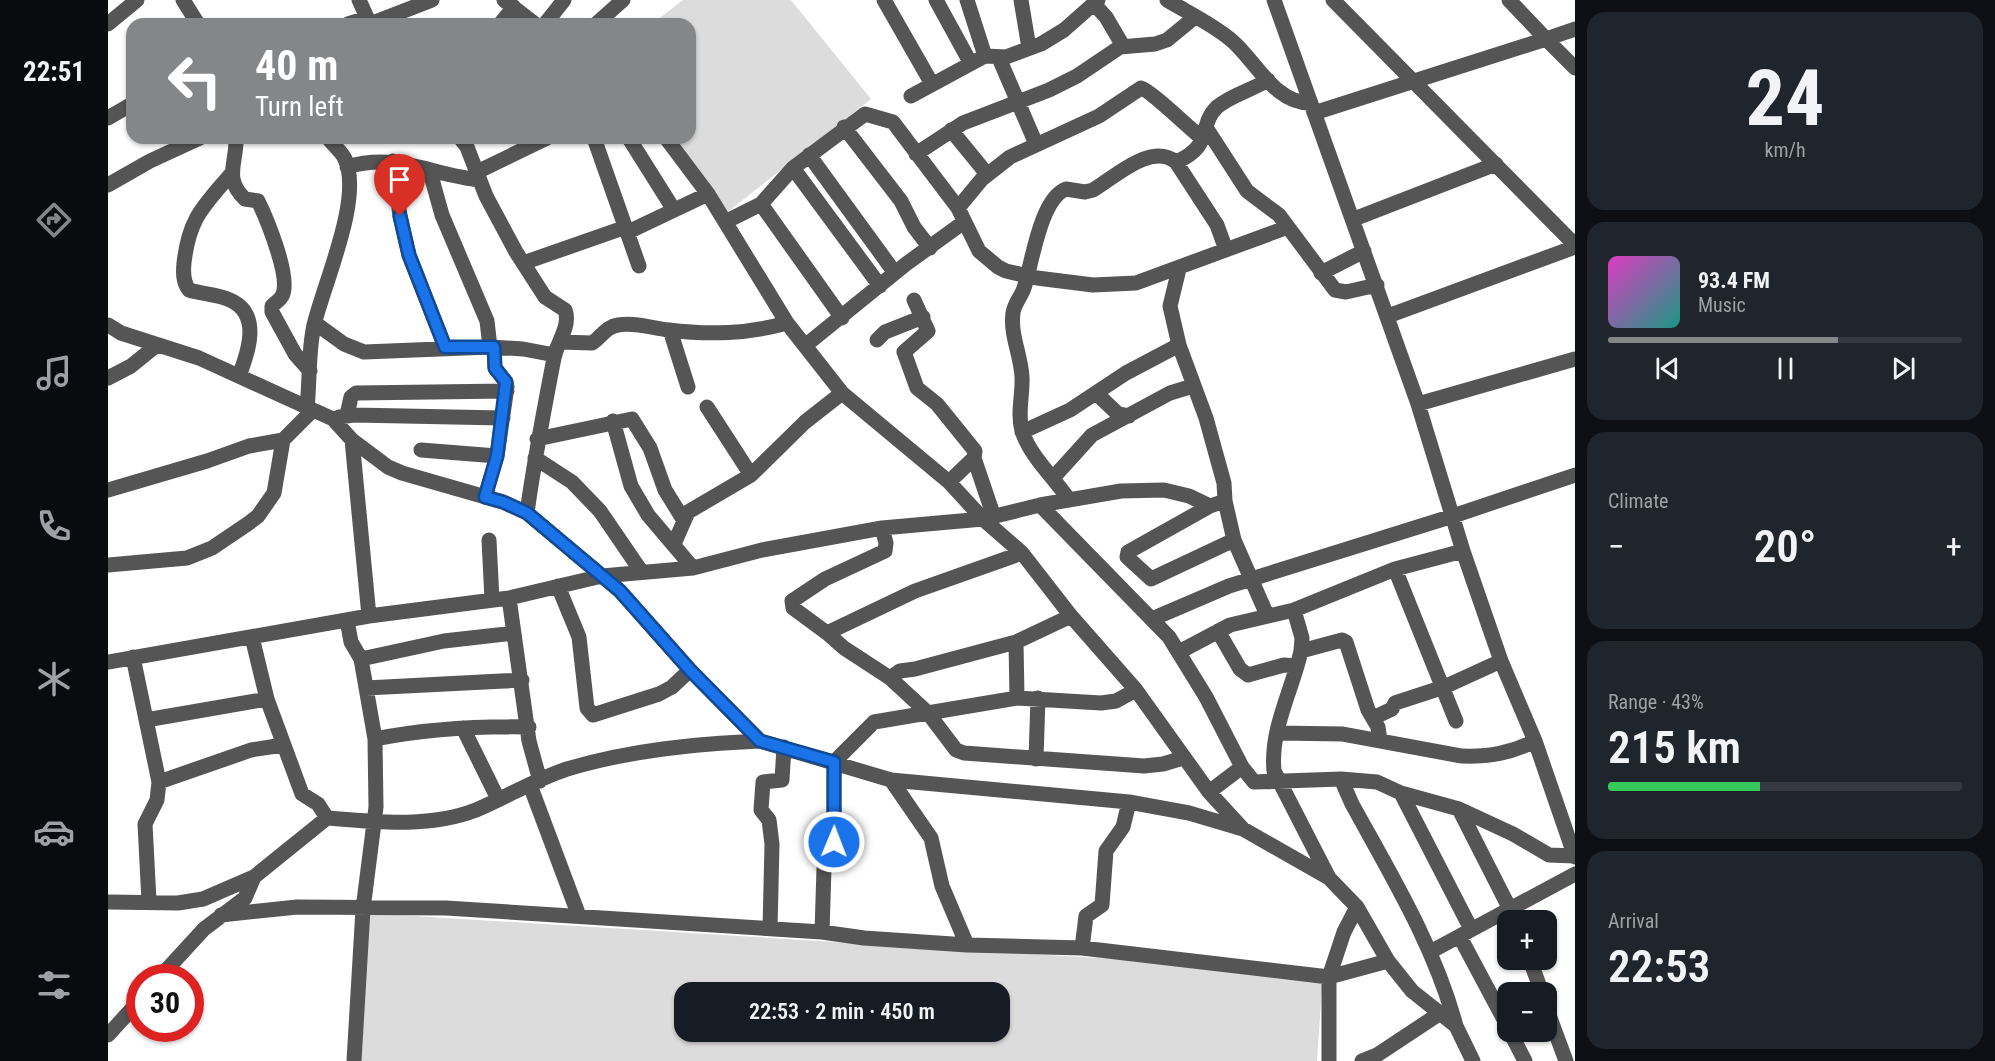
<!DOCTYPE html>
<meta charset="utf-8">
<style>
:root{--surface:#171b24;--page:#20242c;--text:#f1f3f6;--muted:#9ea1a6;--line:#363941;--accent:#858687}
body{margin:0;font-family:"Roboto Condensed",sans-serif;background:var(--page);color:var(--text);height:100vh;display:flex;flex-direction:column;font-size:22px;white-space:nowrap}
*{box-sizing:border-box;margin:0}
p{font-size:20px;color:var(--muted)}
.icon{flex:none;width:33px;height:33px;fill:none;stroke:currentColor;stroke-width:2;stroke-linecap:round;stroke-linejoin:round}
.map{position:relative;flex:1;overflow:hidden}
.side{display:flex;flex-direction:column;gap:12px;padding:12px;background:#0d0f14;width:420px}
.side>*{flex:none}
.banner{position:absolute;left:18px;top:18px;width:570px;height:126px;border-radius:18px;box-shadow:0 2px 4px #0004;background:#858687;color:#fff;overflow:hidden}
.controls{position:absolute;left:1389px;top:910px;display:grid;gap:12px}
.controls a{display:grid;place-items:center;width:60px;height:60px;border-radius:12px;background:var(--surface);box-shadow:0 2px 4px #0004;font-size:30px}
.speed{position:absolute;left:18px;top:964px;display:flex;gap:12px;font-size:30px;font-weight:700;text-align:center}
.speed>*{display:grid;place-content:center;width:78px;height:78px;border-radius:50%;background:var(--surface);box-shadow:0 2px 4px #0004;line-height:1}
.speed .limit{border:9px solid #d22;background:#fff;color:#111}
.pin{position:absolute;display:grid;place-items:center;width:51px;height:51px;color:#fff;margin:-62px -26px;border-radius:50% 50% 50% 0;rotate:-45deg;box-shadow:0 0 6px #0007}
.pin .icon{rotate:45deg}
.me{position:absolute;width:66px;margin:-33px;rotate:1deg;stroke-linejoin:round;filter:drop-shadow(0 0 4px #0008)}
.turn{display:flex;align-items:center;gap:21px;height:126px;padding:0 30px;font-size:27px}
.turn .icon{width:78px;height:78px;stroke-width:2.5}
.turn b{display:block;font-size:42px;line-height:51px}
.big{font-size:45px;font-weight:600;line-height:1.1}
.side .tile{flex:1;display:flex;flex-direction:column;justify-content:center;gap:9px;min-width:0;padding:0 21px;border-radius:18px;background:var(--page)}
.side .dial{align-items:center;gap:0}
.dial b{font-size:78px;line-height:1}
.song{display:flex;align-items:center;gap:18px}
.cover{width:72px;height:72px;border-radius:9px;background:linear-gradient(135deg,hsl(310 70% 55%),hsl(170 70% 35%))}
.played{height:6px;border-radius:3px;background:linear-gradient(90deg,var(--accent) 65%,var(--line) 65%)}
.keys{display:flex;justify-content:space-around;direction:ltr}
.heat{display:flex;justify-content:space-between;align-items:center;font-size:33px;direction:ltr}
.charge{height:9px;border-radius:4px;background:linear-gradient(90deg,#34c759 43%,var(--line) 0)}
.trip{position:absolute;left:566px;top:982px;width:336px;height:60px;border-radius:18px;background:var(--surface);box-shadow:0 2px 4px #0004;font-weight:600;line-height:60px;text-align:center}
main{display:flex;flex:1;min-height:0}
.tab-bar{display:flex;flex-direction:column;width:108px;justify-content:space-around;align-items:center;background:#090b0e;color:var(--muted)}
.tab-bar .icon{width:42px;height:42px}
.tab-bar .selected{color:var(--accent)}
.tab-bar b{font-size:27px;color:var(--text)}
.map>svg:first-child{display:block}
.green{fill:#dcdcdc;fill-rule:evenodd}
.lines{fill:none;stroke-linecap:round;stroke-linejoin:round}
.minor{stroke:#555;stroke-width:15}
.route-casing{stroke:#114b97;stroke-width:15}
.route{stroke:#1a73e8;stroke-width:10}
</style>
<main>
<nav class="tab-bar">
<b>22:51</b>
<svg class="icon selected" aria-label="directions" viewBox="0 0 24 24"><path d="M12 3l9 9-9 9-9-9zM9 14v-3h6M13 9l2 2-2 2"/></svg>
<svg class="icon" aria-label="music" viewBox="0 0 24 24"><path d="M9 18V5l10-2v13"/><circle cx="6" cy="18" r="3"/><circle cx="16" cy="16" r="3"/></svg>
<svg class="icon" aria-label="phone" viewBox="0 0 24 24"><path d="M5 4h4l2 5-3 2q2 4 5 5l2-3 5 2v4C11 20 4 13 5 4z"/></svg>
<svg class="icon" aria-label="climate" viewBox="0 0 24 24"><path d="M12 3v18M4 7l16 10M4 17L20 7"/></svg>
<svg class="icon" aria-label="car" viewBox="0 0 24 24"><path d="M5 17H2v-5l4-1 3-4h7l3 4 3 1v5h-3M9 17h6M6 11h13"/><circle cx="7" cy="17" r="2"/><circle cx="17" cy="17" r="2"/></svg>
<svg class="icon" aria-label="filters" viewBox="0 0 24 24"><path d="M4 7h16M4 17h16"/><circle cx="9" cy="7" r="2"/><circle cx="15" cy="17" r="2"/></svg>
</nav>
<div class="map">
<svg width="1467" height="1061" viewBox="0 0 1467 1061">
<rect width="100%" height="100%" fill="#fff"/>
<!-- green -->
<path class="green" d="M575,0H683L763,99L617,214L556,138H582V24H544Z
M258,913L1215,972L1209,1061H248ZM576,993H891V1032H576Z"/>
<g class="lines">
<!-- minor -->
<path class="minor" d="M75,0L90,24
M251,0L262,24L324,0
M396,0L427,24
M776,0L824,84
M828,0L862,62
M859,0L877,56
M913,0L921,48
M1059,0C1079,12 1104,24 1122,39C1147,59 1166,104 1203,103
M1166,0L1310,404L1355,551L1393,661L1427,741L1467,857
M1225,0L1467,245
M986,4L998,17L1015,46
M0,24L29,0
M240,24L259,18
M392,24L406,7
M437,24L456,0
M488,24L515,0
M1467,29L1438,39L1467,68
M891,58L928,144
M803,96L877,56L898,57L933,44L956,30L990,0
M1206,113L1438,39L1401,0
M0,118L24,104
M736,127L793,201L806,227L822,248
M1099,129L1139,191L1171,215L1227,290L1238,292L1269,285
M843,130L879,174
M128,138C129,163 115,178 137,199L150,201C158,217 184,279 174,296C172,300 167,303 164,306V312L187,354L202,371
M352,138L359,147L378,196L408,252L437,297L457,310C463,326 449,342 446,358C436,410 426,461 419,513
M486,138L531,266
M558,138L600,194L679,323L734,393L841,482L875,519L914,553L963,616L1028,690L1101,792L1135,829L1221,878L1249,907L1280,961L1304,991L1348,1026L1365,1061
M522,140L566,210
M808,154L855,123L941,90L969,76L1012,47L1047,44L1059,40L1087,17
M701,155L787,273
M285,161L292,216L301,255L337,347
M1068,162L1109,225L1118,250
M239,167C288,152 324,175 372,180
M685,168L772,286
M322,172L334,215L379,321L382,347
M369,172L439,138
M123,174C95,207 81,218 76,263C75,273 75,282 81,290C94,294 109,294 122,300C154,314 140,353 131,376
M0,185L42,161L92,138
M653,204L734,318
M850,208L874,179L902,157L991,116L1033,88C1042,90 1083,130 1095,139
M1246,219L1388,164
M617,222L653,204L685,168L757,114L785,122L850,208L871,251L890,267L898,271L929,278L985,285L1028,283L1180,227
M520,232L600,194
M415,263L518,227
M1071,269L1062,306L1071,345L1098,418L1116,483L1117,501
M1213,273L1256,251
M806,300L820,331L796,352L809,388L829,404L867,451L866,458L841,482
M1280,316L1467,247
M207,323L236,344L256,352L382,347L415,349L447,355
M0,325L13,333L91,358L225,419L244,440L280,467L294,473L395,502L419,513L512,591L582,670L652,741L783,780L1021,802L1081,813L1135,829
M562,330L580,387
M769,340L777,332L815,317
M452,342L484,343C494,337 497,327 510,325C527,322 544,328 560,330C602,335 639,334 679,323
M698,345L798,264L856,222
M0,378L23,366L49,345
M988,393L1010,414L1021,416
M1310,404L1467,359
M599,407L643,475
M199,408C202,380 200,352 206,325C216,283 255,198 237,159C234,152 225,145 220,138
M239,415L243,397L248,393L399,391
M231,417L246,415L395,418
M505,421L523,486L540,515L585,568
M914,432L962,410L1018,373L1071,345
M429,439L524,419L542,448L557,490L575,519
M244,440L261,616
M313,450L389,456
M427,458L464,482L492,511L533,571
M866,458L886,517
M945,478L984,435L1062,393L1085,386
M0,490L99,461L141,446L175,440
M377,497L389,456L399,387L398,382L387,368L386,347
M961,500C946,477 923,458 914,431C909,412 915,395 914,377C913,355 902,335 905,313C906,304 913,297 916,288C924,264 932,199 958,189L977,192L985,190C1007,177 1043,142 1068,162C1106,146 1090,125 1109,107C1123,95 1144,90 1160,80
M932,505L1061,637L1098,697L1134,767L1146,782L1233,779L1269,782L1293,793L1351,809L1405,834L1441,855L1467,856
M1102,506L1020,552L1019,557L1043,579L1126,540
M381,540L384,600
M566,544L580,512L643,475L697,422L734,393
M914,553L807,591L719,633L736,648L782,678L820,713L848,750L856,753L1036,766L1055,764L1075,758
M0,565L79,558L104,548L141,523L150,516L166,493L175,440L205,410
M1287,569L1348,721
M450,586L471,637L479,708L485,715L551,694L564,687L582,670
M401,598L421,741L432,781
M1186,610L1194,638L1193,651C1184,691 1162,729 1166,771L1221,878
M1044,619L1121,586L1345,516L1467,475
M239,620L243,642L253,659L267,739L268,807L255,909L246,1061
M1110,631L1132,669L1140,675L1176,665L1189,666
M719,633L685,608L684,601L717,579L777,551L778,543L774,528
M144,637L159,699L194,794L210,804L219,818
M908,642L909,698
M1193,651L1234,640L1238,642L1260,710L1270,727L1272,740
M1071,652L1122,625L1186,610L1287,569L1355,551
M25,657L51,782L49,800L37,824L41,901
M253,659L336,641L406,633
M0,662L261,616L401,598L494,576L585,568L654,550L774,528L875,519L932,505L1013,491L1056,490L1081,496L1102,506L1117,501L1126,540L1159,615
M782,678L792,671L807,669L908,642L963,616
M258,688L414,680
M1265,718L1284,709L1287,703L1336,687L1393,661
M38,720L159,699
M355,728L390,799
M1169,733L1235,734L1354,756C1381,757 1403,753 1427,741
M267,739C318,729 369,726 421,727
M928,759L930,698
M1233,779L1244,804C1283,875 1327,947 1348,1026
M783,780L823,838L834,886L859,945
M51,782L143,750L175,745
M422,785L471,916
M1101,792L1134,767
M1293,793L1363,929
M1351,809L1408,921
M0,902L70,903L95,899L146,877
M113,915L189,907L338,908L714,932L756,938L859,945L974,948L1221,977L1280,961
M662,929L664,844L661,820L653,810L655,782L674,780L676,747
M714,932L716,868L726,842V762L766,722L909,698L993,703L1008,701L1028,690
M1352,937L1400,1027
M974,948L978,916L994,905L998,851L1015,827L1021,802
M1322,952L1467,874
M1422,960L1434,993
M51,978L96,929L137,898L146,877L219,818C268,822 322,828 368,810C399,797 428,779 459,769C523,750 587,744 652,741
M1438,1007L1458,1061
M1402,1032L1417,1061
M0,1035L32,1000
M1221,1061V977L1236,932L1249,907
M1254,1061L1269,1055L1331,1014"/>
</g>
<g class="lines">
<defs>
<path id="route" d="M292,216L301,255L337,347H386L387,368L398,382L389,456L377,497L395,502L419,513L512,591L582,670L652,741L726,762V842"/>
</defs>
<!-- route casing -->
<use href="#route" class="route-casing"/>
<!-- route -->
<use href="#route" class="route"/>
</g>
</svg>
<div class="controls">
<a>+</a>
<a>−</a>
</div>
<div class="speed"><div class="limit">30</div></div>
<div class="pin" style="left:292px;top:216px;background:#d93025"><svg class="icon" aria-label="arrive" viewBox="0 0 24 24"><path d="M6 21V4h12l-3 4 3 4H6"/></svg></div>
<svg class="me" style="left:726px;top:842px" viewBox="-20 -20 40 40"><circle r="17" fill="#1a73e8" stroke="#fff" stroke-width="3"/><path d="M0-11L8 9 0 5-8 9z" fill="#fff"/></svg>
<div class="trip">22:53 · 2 min · 450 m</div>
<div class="banner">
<div class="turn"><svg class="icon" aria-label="left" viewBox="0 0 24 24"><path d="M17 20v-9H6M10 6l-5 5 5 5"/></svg><div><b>40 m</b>Turn left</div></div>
</div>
</div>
<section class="side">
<div class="tile dial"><b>24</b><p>km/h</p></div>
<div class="tile">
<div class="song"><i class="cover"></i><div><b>93.4 FM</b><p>Music</p></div></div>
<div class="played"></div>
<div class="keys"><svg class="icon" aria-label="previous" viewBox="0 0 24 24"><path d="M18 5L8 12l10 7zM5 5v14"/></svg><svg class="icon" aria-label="pause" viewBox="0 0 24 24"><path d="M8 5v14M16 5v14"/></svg><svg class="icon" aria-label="next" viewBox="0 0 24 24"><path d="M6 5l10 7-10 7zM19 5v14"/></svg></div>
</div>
<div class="tile"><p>Climate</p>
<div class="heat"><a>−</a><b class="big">20°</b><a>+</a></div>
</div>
<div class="tile"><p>Range · 43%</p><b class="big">215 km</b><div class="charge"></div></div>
<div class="tile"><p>Arrival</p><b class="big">22:53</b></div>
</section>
</main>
